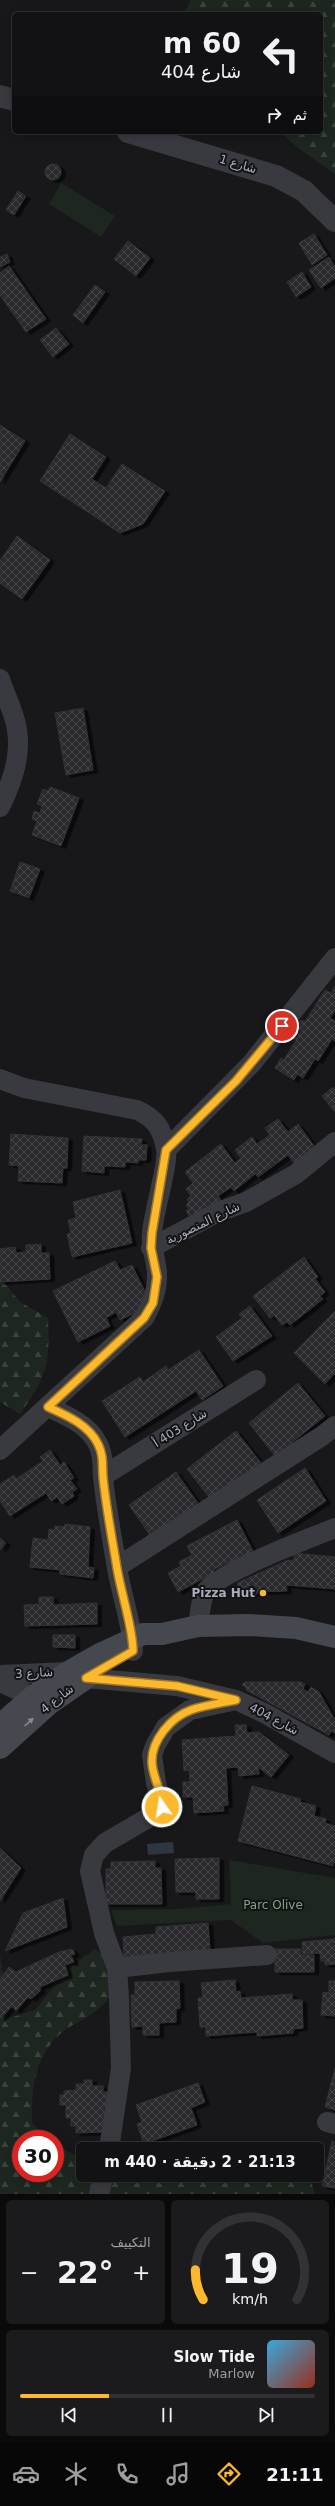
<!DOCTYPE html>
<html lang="ar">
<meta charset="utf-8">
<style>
:root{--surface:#121214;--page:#1b1b1d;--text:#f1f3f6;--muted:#9c9ea0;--line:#313234;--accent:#fcb92e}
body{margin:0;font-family:"DejaVu Sans",Cairo,sans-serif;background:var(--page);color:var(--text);direction:rtl;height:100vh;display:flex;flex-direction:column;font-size:15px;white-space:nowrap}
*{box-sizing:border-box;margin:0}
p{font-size:13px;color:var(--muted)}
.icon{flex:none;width:22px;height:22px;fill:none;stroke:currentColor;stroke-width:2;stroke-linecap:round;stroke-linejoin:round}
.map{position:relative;height:2194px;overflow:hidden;direction:ltr}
.details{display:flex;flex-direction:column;gap:6px;padding:6px;background:#0a0a0b;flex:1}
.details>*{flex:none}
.guide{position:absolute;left:12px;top:12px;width:311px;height:122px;border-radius:6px;box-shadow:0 2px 10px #0003,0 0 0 1px var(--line);direction:rtl;background:#121214;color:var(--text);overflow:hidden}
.speed{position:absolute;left:12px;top:2130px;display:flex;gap:8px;font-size:20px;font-weight:700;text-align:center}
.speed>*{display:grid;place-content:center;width:52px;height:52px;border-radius:50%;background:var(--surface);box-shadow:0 2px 10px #0003,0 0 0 1px var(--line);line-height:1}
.speed .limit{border:6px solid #d22;background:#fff;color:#111}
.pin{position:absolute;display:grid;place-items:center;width:34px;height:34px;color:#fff;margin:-17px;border:2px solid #fff;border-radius:50%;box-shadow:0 1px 4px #0007}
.me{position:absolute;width:44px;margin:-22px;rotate:347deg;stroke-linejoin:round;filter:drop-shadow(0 0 3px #0008)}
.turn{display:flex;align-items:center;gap:14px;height:84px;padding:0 16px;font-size:18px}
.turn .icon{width:52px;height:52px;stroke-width:2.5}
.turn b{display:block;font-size:28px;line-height:34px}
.then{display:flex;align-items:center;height:38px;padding:0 16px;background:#0003;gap:8px;font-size:15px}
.big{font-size:30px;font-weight:700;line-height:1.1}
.details .card{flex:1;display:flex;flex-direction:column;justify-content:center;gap:6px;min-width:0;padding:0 14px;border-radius:6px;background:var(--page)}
.details .dial{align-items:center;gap:0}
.dial svg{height:104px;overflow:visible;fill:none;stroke:var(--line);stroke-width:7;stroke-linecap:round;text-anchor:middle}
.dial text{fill:var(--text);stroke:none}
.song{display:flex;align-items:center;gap:12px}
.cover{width:48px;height:48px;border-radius:6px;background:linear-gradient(135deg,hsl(200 70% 55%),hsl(10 70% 35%))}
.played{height:4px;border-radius:2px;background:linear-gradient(90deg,var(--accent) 30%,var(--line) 30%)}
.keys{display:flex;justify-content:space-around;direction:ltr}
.heat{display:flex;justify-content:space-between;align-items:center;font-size:22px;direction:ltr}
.details .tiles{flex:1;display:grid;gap:6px;grid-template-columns:1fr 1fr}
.card:last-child{grid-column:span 2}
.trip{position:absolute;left:76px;top:2142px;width:248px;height:40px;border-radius:6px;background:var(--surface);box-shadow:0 2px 10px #0003,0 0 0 1px var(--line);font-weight:700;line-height:40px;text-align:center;direction:rtl}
.tab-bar{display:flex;height:64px;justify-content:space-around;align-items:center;background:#070708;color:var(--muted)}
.tab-bar .icon{width:28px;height:28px}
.tab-bar .current{color:var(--accent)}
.tab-bar b{font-size:18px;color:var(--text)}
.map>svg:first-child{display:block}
.forest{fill:url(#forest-firs)}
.park{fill:#1d261f}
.water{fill:#2d373f}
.building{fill:url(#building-cross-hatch);stroke:#323236;filter:url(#shadow)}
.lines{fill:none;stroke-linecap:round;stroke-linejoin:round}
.minor{stroke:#383a3f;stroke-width:20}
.tertiary{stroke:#383a3f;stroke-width:22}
.secondary{stroke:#46484f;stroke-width:22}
.oneway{fill:#868a95}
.route-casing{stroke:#a4781e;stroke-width:10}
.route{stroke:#fcb92e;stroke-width:7}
.poi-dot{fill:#fcb92e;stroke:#131315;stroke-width:1.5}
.labels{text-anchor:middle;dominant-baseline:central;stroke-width:4;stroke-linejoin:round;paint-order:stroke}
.street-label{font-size:12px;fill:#a9aebb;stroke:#131315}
.poi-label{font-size:12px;font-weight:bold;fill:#a9aebb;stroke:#131315;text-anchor:end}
.park-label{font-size:12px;fill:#7fa682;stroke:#131315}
</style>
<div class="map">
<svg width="335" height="2194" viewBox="0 0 335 2194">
<defs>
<pattern id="forest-firs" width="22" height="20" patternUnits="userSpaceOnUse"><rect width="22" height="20" fill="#1d261f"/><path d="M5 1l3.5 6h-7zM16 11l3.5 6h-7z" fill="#3b433e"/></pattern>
<pattern id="building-cross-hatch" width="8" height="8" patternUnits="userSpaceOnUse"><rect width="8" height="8" fill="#2b2b2e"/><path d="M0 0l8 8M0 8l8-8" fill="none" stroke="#47474a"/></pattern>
<filter id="shadow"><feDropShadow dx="4.5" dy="2.5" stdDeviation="0" flood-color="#0009"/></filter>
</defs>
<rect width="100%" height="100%" fill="#18181a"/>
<!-- forest -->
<path class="forest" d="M191,0H335V174L297,147L280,132H321V14H191L185,11Z
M0,1281L6,1285L20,1302L48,1318C50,1365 47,1376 20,1414L0,1402Z
M95,1949L120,1967C117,1976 115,1988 110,1996C103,2009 84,2019 71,2026C36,2047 31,2086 32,2123L49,2139H21V2173H55V2144L83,2160V2175H125L138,2181L169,2183L198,2175H309L315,2194H0V1954L5,1987L6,2019L35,2010L70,1967Z"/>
<!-- park -->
<path class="park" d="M61,183L115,216L101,237L49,204Z
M229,1860L335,1878V1935L263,1943L231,1920L117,1926L111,1910L179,1909L231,1904Z"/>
<!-- water -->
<path class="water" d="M173,1842L174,1853L148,1855L147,1844Z"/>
<!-- building -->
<path class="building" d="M45 172a8 8 0 1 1 16 0a8 8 0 1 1-16 0Z
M18,191L26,196L14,215L6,210Z
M314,234L327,255L312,265L299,243Z
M128,241L150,258L136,276L114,259Z
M7,254L10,262L0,267V257Z
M329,257L335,267V278L321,288L309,270Z
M9,266L46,319L26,332L0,295V273Z
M302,272L311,287L296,297L287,282Z
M95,285L105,292L83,323L73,315Z
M56,328L69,344L53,357L40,340Z
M0,425L25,441L0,482Z
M70,434L106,457L92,479L106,488L122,464L165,491L143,524L120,533L40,481Z
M17,536L50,560L22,599L0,583V561Z
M83,708L93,770L66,775L55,713Z
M50,787L79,798L61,846L32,835L37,821L32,819L34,811L40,813L42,806L37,804L43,789L48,791Z
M20,862L40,869L29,898L10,891Z
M335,986V1010L330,1018L335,1021V1041L332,1039L318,1061L315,1059L303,1078L297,1074L294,1080L275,1068L281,1058L284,1060L296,1040L290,1037L301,1020L305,1022L325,990L331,993Z
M332,1088H335V1112L322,1096Z
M278,1119L288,1132L298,1124L317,1150L296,1166L288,1155L258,1177L255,1174L234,1191L231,1187L218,1196L223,1203L192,1220L186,1211L189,1209L186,1205L189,1202L187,1199L191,1196L186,1189L193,1183L185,1172L221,1144L235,1163L241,1158L235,1150L252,1137L257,1144L270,1135L265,1128Z
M11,1134L68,1138L67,1168H63L62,1183L18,1181L19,1166L9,1165Z
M84,1136L142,1139L141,1145H147L146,1160H138V1163L125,1162V1167L104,1166V1173L82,1171Z
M120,1190L132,1243L72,1257L67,1234L71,1233L68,1220L76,1218L73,1202Z
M41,1244V1253H49L50,1279L0,1282V1249L15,1247L16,1253L26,1252V1245Z
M304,1257L318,1277L315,1279L325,1292L320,1296L323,1299L290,1325L287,1322L282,1325L274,1315L270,1318L253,1296Z
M115,1261L120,1270L132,1265L149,1300L147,1307L120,1320L116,1312L106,1318L110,1326L78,1342L53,1291Z
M250,1306L272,1336L233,1361L216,1337L242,1318L239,1314Z
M335,1311V1373L325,1384L294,1353Z
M199,1350L223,1386L202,1400L196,1391L125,1437L102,1401L140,1377L143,1382L166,1366L168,1370Z
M298,1383L325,1416L275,1456L249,1423Z
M236,1431L262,1464L213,1502L187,1469Z
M50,1450L60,1465L64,1462L74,1478L70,1480L77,1489L72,1492L74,1496L62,1504L57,1497L51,1501L46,1493L10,1516L0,1501V1484L14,1475L16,1479L43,1461L40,1457Z
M305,1468L326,1501L278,1533L257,1500Z
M176,1472L200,1506L152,1538L129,1505Z
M237,1520L254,1553L230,1565L229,1562L213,1570L214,1573L178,1592L168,1573L181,1566L179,1562L192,1555L187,1546Z
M65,1524L90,1527L88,1567L94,1568L93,1578L60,1574V1570L30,1567L33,1538L48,1540L49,1529L55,1530V1526L64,1527Z
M0,1538L6,1543L0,1550Z
M294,1553L335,1557V1589L286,1585L287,1591L257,1592V1594L240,1595L237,1583L288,1560L294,1561Z
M39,1597H53V1605L97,1603V1624L25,1626L24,1605L39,1604Z
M53,1635H75V1648L53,1647Z
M245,1682H301L305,1684L303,1689L308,1692L311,1687L319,1692L335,1720V1733L331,1731L329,1735L246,1690L247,1688L242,1685Z
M235,1725H246L247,1733L259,1732L289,1755L271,1777L258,1767L259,1774L239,1776L238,1767L226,1768L228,1805L223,1806L224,1811L194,1813L193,1797H183V1782H190L189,1770L184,1771L182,1740L236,1736Z
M252,1786L301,1799L300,1802L316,1806L314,1816L326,1819L325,1823L335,1826V1858L333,1866L238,1841Z
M0,1848L21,1868L0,1901Z
M219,1858V1899H196V1892H176L175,1859Z
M155,1861V1868H161L162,1904H106V1869H111V1862Z
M63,1898L67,1927L5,1951L23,1913Z
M208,1923L210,1950L124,1957L123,1937L156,1934V1927Z
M335,1939V1964L325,1965V1961H321L320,1953L303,1954L302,1942Z
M72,1949L75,1954L71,1955L74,1962L65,1965L68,1975L40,1987V1991L31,1999L28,1997L16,2011L12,2006L0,2019V1979L9,1967L16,1972L59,1952Z
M275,1949H301V1955H314V1972H275Z
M235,1980L236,1992L240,1991L241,1998L292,1994V2000H302L303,2028L293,2029V2033L257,2036V2032L206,2036V2027H200L198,1998H203L201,1983Z
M179,1981L180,2008L176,2009V2022L159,2023V2035H143V2026L132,2027L131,1995H135V1982Z
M329,1981H335V2016L321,2015L323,1992L329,1993Z
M335,2068V2110L325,2107Z
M84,2080H92V2086H103V2092H107V2106L104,2107V2132L76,2133V2126H71V2118H66V2105H60V2095H64V2091L76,2090V2084H84Z
M198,2083L205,2102L191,2108L197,2125L144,2144L137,2124L142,2122L136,2105Z
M332,2141L335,2142V2188L322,2186Z"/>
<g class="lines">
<!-- minor -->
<path class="minor" d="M0,679C4,692 10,704 14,717C24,748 14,779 0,807
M0,1079L24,1088L137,1110C156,1119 162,1128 166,1149C169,1163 153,1214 152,1233C150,1248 158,1263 157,1278C157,1292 151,1306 144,1318L0,1450
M166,1150L252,1063L335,958
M151,1248L218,1212L246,1202L296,1174L335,1142
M48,1407C66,1415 89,1425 98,1444C104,1456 102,1465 103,1477C106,1507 112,1538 117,1568C121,1593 133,1627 133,1651
M103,1476L256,1380
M117,1567L322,1436L335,1426
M198,1626C200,1616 200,1600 206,1591C219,1572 310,1538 335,1528
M0,1675L68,1672L86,1678L177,1686L236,1700L266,1714L335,1753
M0,1682L46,1703
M117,1968L169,1962L267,1955
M327,2122L335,2124
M109,2149L121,2068L119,1997L117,1968L104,1933L90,1871L94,1855L105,1843L160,1811L162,1803L156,1783L152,1755L155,1746L166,1727L190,1710L236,1700
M99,2194L104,2175"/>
<!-- tertiary -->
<path class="tertiary" d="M0,96L14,100
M128,132L276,176L304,191L335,221"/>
<!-- secondary -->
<path class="secondary" d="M0,1725L32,1697L68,1672L98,1655L143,1634H162L198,1626L249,1625L296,1628L335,1637
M0,1748L49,1704L88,1677"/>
</g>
<!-- one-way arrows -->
<defs><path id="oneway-solid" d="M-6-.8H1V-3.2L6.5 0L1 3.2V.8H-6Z"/></defs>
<use class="oneway" href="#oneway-solid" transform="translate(29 1722) rotate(-42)"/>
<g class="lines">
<defs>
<path id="route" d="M162,1807C163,1792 152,1777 152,1762C151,1741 171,1717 191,1710C204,1705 222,1703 236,1700L177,1686L86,1678L133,1651C133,1628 121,1593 117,1568C112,1538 106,1507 103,1477C102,1465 104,1456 98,1444C89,1425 66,1415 48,1407L144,1318L153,1303L157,1277L151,1248L152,1233L166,1150L236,1081L282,1026"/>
</defs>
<!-- route casing -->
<use href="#route" class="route-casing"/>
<!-- route -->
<use href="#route" class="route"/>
</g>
<!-- markers -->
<circle class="poi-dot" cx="263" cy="1593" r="4"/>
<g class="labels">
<!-- street labels -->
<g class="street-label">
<text transform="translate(238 164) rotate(17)">شارع 1</text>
<text transform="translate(203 1223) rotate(-26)">شارع المنصورية</text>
<text transform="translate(180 1428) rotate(-32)">شارع 403 أ</text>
<text transform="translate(34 1673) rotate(-3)">شارع 3</text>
<text transform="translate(57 1699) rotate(-38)">شارع 4</text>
<text transform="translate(274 1719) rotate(28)">شارع 404</text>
</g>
<!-- poi labels -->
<g class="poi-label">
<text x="255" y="1593">Pizza Hut</text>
</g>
<!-- park labels -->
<g class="park-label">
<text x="273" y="1905">Parc Olive</text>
</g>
</g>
</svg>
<div class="speed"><div class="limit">30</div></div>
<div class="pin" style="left:282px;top:1026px;background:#d93025"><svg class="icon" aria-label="arrive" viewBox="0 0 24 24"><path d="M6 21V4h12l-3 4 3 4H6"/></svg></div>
<svg class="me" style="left:162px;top:1807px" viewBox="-20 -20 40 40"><circle r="17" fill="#fcb92e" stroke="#fff" stroke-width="3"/><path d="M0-11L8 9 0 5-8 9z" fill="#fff"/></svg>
<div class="trip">21:13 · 2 دقيقة · 440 m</div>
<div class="guide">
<div class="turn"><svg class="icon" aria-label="left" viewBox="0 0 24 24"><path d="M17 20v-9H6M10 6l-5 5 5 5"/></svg><div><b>60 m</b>شارع 404</div></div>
<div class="then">ثم<svg class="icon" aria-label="right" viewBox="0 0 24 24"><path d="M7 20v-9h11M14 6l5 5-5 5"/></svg></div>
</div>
</div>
<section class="details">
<div class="tiles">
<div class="card dial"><svg viewBox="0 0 100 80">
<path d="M14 69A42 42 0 1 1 86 69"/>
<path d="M14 69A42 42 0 0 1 8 46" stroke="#fcb92e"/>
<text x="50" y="56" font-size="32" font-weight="700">19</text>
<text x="50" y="72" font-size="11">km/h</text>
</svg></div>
<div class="card"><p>التكييف</p>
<div class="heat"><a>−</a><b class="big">22°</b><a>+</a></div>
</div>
<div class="card">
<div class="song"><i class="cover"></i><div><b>Slow Tide</b><p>Marlow</p></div></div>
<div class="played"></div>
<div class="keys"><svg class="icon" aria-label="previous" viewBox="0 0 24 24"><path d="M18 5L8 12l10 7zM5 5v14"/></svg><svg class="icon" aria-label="pause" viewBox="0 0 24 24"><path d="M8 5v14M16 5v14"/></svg><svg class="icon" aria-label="next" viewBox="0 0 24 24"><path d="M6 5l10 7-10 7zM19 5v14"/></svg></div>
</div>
</div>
</section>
<nav class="tab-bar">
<b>21:11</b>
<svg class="icon current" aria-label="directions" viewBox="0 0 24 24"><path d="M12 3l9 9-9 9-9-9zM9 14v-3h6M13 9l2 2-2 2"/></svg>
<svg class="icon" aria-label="music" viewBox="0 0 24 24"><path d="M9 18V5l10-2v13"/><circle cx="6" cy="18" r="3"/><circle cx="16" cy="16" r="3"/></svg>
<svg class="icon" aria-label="phone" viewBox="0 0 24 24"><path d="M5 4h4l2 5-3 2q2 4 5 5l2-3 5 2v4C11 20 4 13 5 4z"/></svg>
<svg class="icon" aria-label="climate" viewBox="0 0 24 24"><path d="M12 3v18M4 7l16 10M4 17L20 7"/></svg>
<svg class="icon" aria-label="car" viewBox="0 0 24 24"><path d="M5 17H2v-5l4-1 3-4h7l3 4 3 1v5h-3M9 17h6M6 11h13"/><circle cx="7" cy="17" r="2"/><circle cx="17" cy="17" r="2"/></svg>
</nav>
